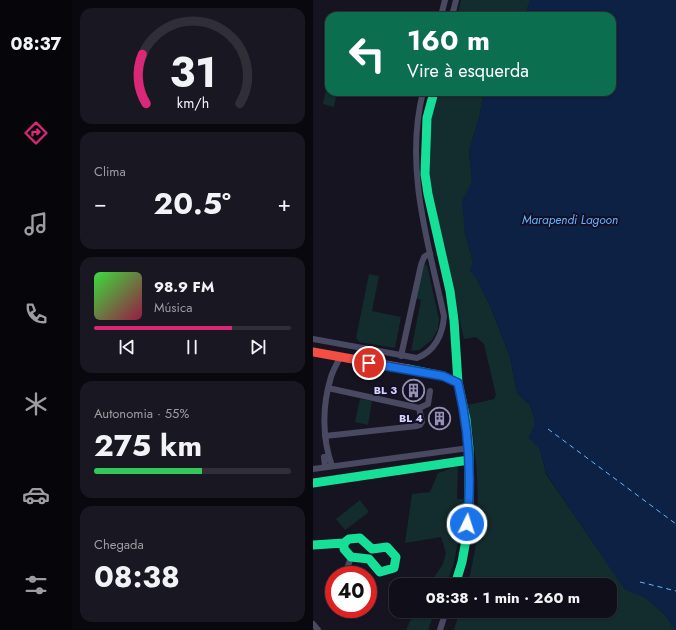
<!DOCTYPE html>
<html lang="pt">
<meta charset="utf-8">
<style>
:root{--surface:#100f19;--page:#191822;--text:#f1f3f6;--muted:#9c9ca2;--line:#302f38;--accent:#db2777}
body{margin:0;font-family:Jost,sans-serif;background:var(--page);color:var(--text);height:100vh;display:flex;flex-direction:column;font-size:15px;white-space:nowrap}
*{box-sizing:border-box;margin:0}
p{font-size:13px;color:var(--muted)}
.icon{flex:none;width:22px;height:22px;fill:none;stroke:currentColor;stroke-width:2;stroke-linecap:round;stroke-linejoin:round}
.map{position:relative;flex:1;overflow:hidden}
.sheet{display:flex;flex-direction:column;gap:8px;padding:8px;background:#09080e;width:241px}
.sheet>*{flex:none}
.banner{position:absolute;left:12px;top:12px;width:291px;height:84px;border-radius:12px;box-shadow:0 1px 3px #0004,0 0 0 1px var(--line);background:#0b6e4f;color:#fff;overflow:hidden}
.speed{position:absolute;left:12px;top:566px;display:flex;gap:8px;font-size:20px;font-weight:700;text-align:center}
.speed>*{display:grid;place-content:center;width:52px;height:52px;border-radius:50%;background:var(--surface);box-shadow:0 1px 3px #0004,0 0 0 1px var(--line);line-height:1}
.speed .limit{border:6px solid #d22;background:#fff;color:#111}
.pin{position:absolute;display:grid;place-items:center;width:34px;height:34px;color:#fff;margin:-17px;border:2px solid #fff;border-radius:50%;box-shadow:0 1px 4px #0007}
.me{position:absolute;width:44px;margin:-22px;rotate:4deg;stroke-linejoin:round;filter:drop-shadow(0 0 3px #0008)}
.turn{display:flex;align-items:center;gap:14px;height:84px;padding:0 16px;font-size:18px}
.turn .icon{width:52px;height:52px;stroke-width:2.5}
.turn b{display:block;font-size:28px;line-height:34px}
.big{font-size:30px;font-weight:700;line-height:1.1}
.sheet .tile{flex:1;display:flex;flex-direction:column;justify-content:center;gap:6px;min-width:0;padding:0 14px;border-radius:12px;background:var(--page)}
.sheet .dial{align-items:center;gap:0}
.dial svg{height:104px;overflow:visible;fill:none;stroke:var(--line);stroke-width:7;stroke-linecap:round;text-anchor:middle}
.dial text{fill:var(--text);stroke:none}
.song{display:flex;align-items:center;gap:12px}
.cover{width:48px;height:48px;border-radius:6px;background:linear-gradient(135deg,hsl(120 70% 55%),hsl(340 70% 35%))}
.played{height:4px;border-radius:2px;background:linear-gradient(90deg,var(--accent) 70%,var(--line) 70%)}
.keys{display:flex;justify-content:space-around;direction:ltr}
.heat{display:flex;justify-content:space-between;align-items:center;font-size:22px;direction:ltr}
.charge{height:6px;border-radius:3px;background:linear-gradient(90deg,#34c759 55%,var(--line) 0)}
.trip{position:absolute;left:76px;top:578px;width:228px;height:40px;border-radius:12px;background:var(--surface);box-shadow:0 1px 3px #0004,0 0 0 1px var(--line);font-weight:700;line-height:40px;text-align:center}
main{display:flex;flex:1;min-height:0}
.dock{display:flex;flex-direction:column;width:72px;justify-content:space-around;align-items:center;background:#06060a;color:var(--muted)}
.dock .icon{width:28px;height:28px}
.dock .on{color:var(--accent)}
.dock b{font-size:18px;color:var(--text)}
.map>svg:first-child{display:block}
.green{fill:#132c2d}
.water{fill:#0d2144}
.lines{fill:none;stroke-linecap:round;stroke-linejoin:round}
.ferry{stroke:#62b6ff;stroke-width:1;stroke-dasharray:5 4;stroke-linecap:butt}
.street{stroke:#4a4962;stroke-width:6}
.fast{stroke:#16e098;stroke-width:9}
.jam{stroke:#f24e42;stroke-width:9}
.route-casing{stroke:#114b97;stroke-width:10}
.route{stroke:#1a73e8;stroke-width:7}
.labels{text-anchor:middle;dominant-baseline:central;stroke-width:4;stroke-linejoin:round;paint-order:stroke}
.poi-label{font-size:11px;font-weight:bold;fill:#d9d4ff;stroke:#130f26;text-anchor:end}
.water-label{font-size:12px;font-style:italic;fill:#62b6ff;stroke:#130f26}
</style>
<main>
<nav class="dock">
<b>08:37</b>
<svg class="icon on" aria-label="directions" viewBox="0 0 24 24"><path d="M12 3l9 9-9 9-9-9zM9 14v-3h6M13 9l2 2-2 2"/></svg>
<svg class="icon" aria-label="music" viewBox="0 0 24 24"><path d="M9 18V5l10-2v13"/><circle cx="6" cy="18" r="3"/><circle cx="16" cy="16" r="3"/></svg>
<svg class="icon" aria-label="phone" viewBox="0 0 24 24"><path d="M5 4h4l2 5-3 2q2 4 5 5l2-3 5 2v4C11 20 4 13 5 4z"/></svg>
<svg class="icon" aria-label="climate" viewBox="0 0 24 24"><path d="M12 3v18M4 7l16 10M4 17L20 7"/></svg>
<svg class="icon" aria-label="car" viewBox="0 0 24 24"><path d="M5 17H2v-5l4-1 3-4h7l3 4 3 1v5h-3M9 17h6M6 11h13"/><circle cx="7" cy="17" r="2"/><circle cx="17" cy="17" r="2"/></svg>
<svg class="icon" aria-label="filters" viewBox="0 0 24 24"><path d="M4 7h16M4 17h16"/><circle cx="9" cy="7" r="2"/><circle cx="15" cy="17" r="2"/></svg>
</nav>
<section class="sheet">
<div class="tile dial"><svg viewBox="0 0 100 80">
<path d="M14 69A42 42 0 1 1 86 69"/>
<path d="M14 69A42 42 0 0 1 11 31" stroke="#db2777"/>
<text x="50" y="56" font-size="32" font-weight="700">31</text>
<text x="50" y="72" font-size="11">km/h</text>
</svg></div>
<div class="tile"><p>Clima</p>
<div class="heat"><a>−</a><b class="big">20.5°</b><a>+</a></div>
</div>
<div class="tile">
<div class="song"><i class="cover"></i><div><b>98.9 FM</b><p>Música</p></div></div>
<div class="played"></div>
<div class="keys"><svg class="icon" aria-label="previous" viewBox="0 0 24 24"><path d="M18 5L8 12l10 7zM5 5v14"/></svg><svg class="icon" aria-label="pause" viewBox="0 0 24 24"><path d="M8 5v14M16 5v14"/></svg><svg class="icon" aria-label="next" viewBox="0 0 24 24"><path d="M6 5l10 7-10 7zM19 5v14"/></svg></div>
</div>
<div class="tile"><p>Autonomia · 55%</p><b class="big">275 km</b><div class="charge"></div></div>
<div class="tile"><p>Chegada</p><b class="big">08:38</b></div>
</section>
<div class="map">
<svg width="363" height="630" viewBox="0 0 363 630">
<rect width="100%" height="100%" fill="#161421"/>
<!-- green -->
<path class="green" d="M148,0H217L212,16H144Z
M15,80L16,81V92H24L21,107L10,104Z
M125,92H171L166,118L156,151L159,182L150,201L152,233L160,262L157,271L163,277L178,308L197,357L204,393L217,405L221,418V427L216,438L227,449L233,474L312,589L333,598L353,616L362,630H141L147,611H297V585H155L166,529L173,524L164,519C167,483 161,441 155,405L181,399L183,395L171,344L163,337L151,339L115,178L118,119Z
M110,264L114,265L126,319L125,329L119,340L106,350L98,351L108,300L103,298Z
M56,274L66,276L59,311L88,317L82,348L46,342L43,338Z
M47,399L59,401L55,425L42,422Z
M145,466L144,499H150L151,507L141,563L133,585H116L130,564L133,553L128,537L92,543L99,494L117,492L125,473Z
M47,500L56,512L32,530L23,519Z
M102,611H122L115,630H93Z"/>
<!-- water -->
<path class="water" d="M217,0H363V630H362L353,616L333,598L312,590L233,473L227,449L216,438L221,427V418L217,405L204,393L197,357L178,308L163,277L157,271L160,262L152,233L149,201L159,182L156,151L166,118L171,92H299V16H212Z"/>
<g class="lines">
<!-- ferry -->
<path class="ferry" d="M235,429L363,524
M327,582L363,591"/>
<!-- street -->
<path class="street" d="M128,16L132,0
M139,16L143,0
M0,339L104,358C122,351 130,334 131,316C115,242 91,167 110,92
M88,356L108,265L111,257L117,253
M15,388L106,408L115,404L117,391
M12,436L104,426L107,425L109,422L106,408
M11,457L12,467
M19,466C9,438 9,406 18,377C20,370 24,364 27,357
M0,469L156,448
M32,575L38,557
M0,624L5,630
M127,630L133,611"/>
<!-- fast -->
<path class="fast" d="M121,92L114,118L112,174L115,194L137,291L141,320L145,383L153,419L156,448V508L153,540L149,562L142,585
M95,369L130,376L145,383
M0,483L156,460
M0,545L31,543V549L38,557L56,559L67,572L81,568L83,557L74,547L59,549L47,538L36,539L31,543"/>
<!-- jam -->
<path class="jam" d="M0,352L95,369"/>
</g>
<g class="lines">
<defs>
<path id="route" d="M56,363L130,376L145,383C156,430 159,477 154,524"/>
</defs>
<!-- route casing -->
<use href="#route" class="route-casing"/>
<!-- route -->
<use href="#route" class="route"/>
</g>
<!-- icons -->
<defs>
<symbol id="building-ring" viewBox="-11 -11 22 22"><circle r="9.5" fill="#130f26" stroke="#9591b1" stroke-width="1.5"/><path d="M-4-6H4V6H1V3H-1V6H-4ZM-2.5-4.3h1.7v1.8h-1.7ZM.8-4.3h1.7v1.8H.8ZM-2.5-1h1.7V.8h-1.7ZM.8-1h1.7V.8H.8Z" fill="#9591b1"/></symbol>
</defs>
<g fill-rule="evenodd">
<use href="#building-ring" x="88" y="378" width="25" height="25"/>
<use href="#building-ring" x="114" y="406" width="25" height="25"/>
</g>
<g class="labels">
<!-- poi labels -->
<g class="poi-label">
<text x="84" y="390">BL 3</text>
<text x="110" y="418">BL 4</text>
</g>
<!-- water labels -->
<g class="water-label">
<text x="257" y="220">Marapendi Lagoon</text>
</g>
</g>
</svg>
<div class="speed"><div class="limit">40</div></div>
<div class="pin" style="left:56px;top:363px;background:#d93025"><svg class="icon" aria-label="arrive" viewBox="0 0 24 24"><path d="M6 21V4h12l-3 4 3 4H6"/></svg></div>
<svg class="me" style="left:154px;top:524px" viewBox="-20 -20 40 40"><circle r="17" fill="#1a73e8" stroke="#fff" stroke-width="3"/><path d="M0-11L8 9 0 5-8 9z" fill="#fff"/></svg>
<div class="trip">08:38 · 1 min · 260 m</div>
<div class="banner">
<div class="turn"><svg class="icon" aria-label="left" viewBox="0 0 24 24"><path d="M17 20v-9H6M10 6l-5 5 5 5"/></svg><div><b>160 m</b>Vire à esquerda</div></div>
</div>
</div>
</main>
